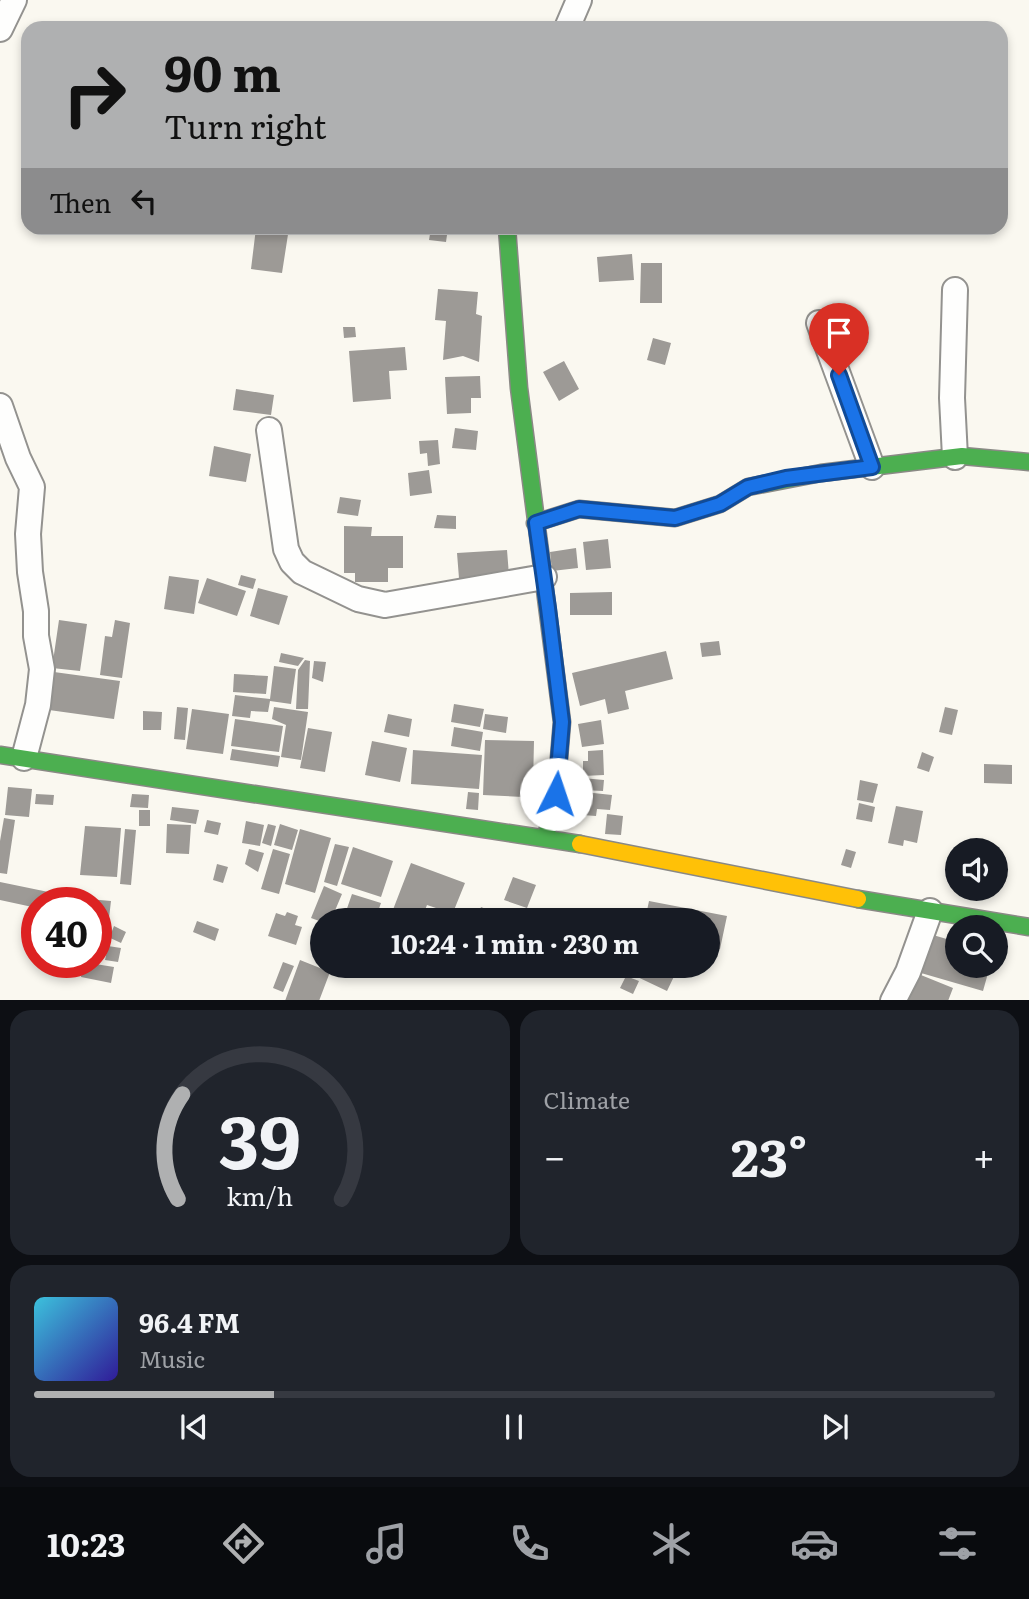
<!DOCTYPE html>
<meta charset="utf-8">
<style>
:root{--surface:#171b24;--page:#20242c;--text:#f1f3f6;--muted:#9ea1a6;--line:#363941;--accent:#afb0b1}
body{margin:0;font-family:Literata,serif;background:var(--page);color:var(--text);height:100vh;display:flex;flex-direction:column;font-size:26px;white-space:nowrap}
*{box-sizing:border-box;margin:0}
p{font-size:23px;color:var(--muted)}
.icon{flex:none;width:38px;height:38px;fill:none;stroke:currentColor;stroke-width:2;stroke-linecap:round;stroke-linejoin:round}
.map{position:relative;height:1000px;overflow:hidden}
.side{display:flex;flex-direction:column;gap:10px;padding:10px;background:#0d0f14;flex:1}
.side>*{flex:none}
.top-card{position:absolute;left:21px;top:21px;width:987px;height:214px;border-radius:21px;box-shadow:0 4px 10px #0003;background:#afb0b1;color:#111;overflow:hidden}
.fabs{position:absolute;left:945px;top:838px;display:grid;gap:14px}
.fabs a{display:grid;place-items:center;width:63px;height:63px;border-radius:50%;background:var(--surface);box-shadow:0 4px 10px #0003;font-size:35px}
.speed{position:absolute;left:21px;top:887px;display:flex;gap:14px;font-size:35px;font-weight:700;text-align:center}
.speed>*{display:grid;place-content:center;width:91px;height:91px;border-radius:50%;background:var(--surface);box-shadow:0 4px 10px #0003;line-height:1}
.speed .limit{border:10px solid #d22;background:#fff;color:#111}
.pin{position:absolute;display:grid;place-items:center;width:60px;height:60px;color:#fff;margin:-72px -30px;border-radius:50% 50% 50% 0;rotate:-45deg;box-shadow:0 0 7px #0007}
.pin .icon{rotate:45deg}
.me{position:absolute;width:77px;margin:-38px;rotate:4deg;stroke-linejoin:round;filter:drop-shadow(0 0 5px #0008)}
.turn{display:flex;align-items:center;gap:24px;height:147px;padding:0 28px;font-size:32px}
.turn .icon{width:91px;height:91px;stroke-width:2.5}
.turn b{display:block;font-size:49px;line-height:60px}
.then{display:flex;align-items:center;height:66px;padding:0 28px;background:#0003;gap:14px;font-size:26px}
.big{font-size:52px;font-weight:700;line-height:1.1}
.side .card{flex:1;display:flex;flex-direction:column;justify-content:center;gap:10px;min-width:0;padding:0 24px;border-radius:21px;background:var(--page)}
.side .dial{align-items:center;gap:0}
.dial svg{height:182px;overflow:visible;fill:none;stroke:var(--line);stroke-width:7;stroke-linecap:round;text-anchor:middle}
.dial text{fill:var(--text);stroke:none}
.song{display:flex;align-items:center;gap:21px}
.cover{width:84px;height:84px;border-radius:10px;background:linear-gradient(135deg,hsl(190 70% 55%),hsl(250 70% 35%))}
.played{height:7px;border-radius:4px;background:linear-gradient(90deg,var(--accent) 25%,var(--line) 25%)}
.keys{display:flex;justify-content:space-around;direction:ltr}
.heat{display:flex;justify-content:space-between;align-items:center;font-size:38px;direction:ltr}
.side .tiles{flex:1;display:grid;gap:10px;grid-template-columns:1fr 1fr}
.card:last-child{grid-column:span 2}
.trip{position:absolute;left:310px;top:908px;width:410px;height:70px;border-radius:35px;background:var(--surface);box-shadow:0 4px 10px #0003;font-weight:700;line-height:70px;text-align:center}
.dock{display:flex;height:112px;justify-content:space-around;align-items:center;background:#090b0e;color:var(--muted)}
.dock .icon{width:49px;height:49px}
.dock .on{color:var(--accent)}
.dock b{font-size:32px;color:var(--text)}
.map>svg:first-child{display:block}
.building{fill:#9d9a96}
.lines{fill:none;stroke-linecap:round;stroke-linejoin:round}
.street-casing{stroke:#93928f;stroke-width:28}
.fast-casing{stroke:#8a8985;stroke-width:19}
.slow-casing{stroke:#8a8985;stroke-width:19}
.street{stroke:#fefefd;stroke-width:24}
.fast{stroke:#4caf50;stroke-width:16}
.slow{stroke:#ffc107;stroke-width:16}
.route-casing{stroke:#114b97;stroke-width:18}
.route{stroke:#1a73e8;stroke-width:12}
</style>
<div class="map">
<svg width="1029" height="1001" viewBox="0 0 1029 1001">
<rect width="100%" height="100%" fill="#faf8f0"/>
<!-- building -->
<path class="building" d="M256,228H289L282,273L251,269Z
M431,228H448L446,242L429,240Z
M632,254L634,280L599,282L597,257Z
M641,263H662V303H640Z
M438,289L478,292L476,314L482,316L479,362L463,356L443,360L446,321L435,320Z
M862,321L868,343L847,349L841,327Z
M343,327H355L356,337L344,338Z
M653,338L671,343L665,365L647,360Z
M405,347L407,370L389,371L391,399L353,402L349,351Z
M564,361L579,389L559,401L543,372Z
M480,376L481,398H471V413L447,414L445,377Z
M236,389L274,395L271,415L233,410Z
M455,428L478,431L476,450L452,448Z
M438,440L440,464L428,466L427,453L420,454L419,441Z
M214,446L251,454L246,482L209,476Z
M429,470L432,493L410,496L408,473Z
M340,497L361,500L358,516L337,513Z
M437,515L456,516V529L434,528Z
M344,526L372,527L371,536H403V568H388V582H355V573H344Z
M608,539L611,568L586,570L583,542Z
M576,548L578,568L552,571L550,552Z
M507,550L510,588L460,591L457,553Z
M241,575L256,579L253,589L238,585Z
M169,576L199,580L194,614L164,609Z
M207,578L246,591L237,616L198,603Z
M258,588L288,596L279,625L250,616Z
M612,592V615H570V593Z
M59,620L87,624L80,671L52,668Z
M115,620L130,623L122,678L100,675L105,636L112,637Z
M719,641L721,655L702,657L700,643Z
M666,651L673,679L625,691L629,709L608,714L605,699L580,706L572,673Z
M281,653L304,658L298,666L279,662Z
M305,660L310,661L308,709H296L298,670Z
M314,661L326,662L323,682L312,678Z
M274,666L296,669L291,704L270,701L268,712L251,711L250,718L232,716L235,695L270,699Z
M54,672L120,681L114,719L49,710Z
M234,674L268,676L266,694L233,692Z
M454,704L484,709L480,727L451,722Z
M177,707L188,708L185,740L174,739Z
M274,707L308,712L301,760L281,757L286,725L272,719Z
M945,707L958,710L952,735L939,732Z
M192,709L229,714L223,754L186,749Z
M143,711L162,712L161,730H143Z
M388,714L412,719L409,737L384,732Z
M485,714L508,717L506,733L483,729Z
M235,719L283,726L279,752L231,746Z
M601,720L604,744L582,747L578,724Z
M454,727L483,732L480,751L451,746Z
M308,728L332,732L325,772L300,768Z
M485,740L534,741L533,786L523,797L483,795Z
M372,741L407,748L400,782L365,775Z
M232,749L280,756L278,767L230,760Z
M413,750L482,755L479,789L411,784Z
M603,750L604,775L583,776V761H588V751Z
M922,752L934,757L929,772L917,768Z
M984,764L1012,765V784L984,783Z
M582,778L604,780L603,791L581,790Z
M860,780L878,784L873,803L857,800Z
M8,787L32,789L29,817L5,815Z
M468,792L479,793L478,810L466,809Z
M584,792L612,795L610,810L597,809L596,816L582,815Z
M36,794L54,795L53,805L35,804Z
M132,794L149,795L148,808L130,807Z
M859,803L875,807L872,822L856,819Z
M896,806L923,811L917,843L904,840L903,846L888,843Z
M172,807L199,810L196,824L170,820Z
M139,810H150V826H139Z
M607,814L623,816L621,835L605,834Z
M4,818L15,820L7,874L0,873V841Z
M207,820L221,823L218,835L204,832Z
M246,821L264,825L260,846L242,843Z
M167,824L191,825L189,854L166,853Z
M268,824L276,826L271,846L262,843Z
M280,824L298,830L292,850L274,845Z
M85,826L121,828L117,877L80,875Z
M125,829L136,830L131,885L120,884Z
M300,829L331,838L315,893L285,884Z
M335,844L349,847L337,886L324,882Z
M353,847L393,861L381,897L341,884Z
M249,849L264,853L258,872L245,864Z
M273,849L290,854L279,894L261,889Z
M846,849L856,852L851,868L841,865Z
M411,863L465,883L450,920H432L436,908L427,905L421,920H389Z
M217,864L228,867L223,883L213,880Z
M513,877L536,885L527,908L504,900Z
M0,882L63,895L61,903H37V908L0,900Z
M324,886L342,894L331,920L322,922L311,918Z
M352,894L381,903L375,920H343Z
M66,897L111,901L107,935L96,934V903H65Z
M649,901L727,916L720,949L707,947V920H645Z
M481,907L496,913L492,920H476Z
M287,912L298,916L295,925L302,927L296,945L268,936L276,913L285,916Z
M197,921L219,929L215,941L193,932Z
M114,926L126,932L121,943L106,936H110Z
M933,935L957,942V966H990L983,991L921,973Z
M96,936H103V958H96Z
M108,946L121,948L118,962L105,960Z
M300,960L330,972L319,1001H285Z
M83,962L114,967L111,983L81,977Z
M283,962L294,966L283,992L273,988Z
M379,966H410L407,976Z
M633,966H679L667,991L629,973Z
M911,971L953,988L948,1001H899Z
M626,976L639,981L633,994L620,988Z"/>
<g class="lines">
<defs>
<path id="street" d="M567,28L579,0
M0,29L14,0
M819,323L872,467
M0,406L18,458L32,487L28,534L30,572L36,611V636L42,669L38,705L24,758
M269,430L286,549L292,562L302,572L358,599L385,605L544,577
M955,457L952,398L955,290
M893,1001L908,972L930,911"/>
<path id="fast" d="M507,228L519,388L562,722L556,794L546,837
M535,523L579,509L675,518L720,504L748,487L821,473L962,456L1029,462
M0,755L580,844
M858,899L1029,927"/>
<path id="slow" d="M580,844L858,899"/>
</defs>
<!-- street casing -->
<use href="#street" class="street-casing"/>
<!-- fast casing -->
<use href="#fast" class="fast-casing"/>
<!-- slow casing -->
<use href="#slow" class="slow-casing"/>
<!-- street -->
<use href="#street" class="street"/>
<!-- fast -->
<use href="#fast" class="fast"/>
<!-- slow -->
<use href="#slow" class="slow"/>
</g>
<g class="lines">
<defs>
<path id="route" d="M556,794L562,722L548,608L536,523L579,509L675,518L720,504L748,487L786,478L872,467L839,375"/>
</defs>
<!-- route casing -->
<use href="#route" class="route-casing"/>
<!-- route -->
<use href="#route" class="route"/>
</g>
</svg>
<div class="fabs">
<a><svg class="icon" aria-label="sound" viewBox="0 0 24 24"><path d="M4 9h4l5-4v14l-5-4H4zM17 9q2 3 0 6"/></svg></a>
<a><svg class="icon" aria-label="search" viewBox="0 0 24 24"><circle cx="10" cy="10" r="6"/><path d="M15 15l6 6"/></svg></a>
</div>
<div class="speed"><div class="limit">40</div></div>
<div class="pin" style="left:839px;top:375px;background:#d93025"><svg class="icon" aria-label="arrive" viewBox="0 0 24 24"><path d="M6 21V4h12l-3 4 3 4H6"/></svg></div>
<svg class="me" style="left:556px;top:794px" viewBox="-20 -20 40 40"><circle r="19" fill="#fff"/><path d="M0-13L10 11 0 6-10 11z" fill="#1a73e8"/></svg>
<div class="trip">10:24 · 1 min · 230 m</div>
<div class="top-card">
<div class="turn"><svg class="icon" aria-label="right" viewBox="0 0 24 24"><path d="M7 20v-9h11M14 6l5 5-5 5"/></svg><div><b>90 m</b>Turn right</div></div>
<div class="then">Then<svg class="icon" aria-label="left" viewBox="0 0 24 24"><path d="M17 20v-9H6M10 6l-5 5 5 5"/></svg></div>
</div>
</div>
<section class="side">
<div class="tiles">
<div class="card dial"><svg viewBox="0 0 100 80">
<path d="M14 69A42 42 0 1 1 86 69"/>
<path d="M14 69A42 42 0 0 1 16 23" stroke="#afb0b1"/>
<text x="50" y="56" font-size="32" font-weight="700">39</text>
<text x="50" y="72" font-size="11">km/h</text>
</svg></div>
<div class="card"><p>Climate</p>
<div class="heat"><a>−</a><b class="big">23°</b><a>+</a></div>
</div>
<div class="card">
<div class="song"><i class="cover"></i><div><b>96.4 FM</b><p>Music</p></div></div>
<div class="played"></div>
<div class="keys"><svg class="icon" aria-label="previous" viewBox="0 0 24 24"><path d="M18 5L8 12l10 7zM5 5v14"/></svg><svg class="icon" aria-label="pause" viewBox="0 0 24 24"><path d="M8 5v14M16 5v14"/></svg><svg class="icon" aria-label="next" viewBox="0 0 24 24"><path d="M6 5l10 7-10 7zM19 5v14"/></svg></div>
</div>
</div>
</section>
<nav class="dock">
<b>10:23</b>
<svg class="icon on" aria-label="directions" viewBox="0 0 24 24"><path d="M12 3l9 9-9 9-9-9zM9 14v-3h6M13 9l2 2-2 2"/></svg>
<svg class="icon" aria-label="music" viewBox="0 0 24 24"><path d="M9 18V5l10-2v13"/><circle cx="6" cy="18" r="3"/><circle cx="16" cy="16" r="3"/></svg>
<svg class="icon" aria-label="phone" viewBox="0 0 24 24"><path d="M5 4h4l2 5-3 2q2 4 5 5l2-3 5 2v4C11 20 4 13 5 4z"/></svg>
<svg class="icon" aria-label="climate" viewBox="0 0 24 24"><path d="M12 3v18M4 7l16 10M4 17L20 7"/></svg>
<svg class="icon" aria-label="car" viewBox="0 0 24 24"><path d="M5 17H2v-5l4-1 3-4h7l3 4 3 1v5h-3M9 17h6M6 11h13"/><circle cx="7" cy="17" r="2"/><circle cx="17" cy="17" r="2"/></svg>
<svg class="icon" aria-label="filters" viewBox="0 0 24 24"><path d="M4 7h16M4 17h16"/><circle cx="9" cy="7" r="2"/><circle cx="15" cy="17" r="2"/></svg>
</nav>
